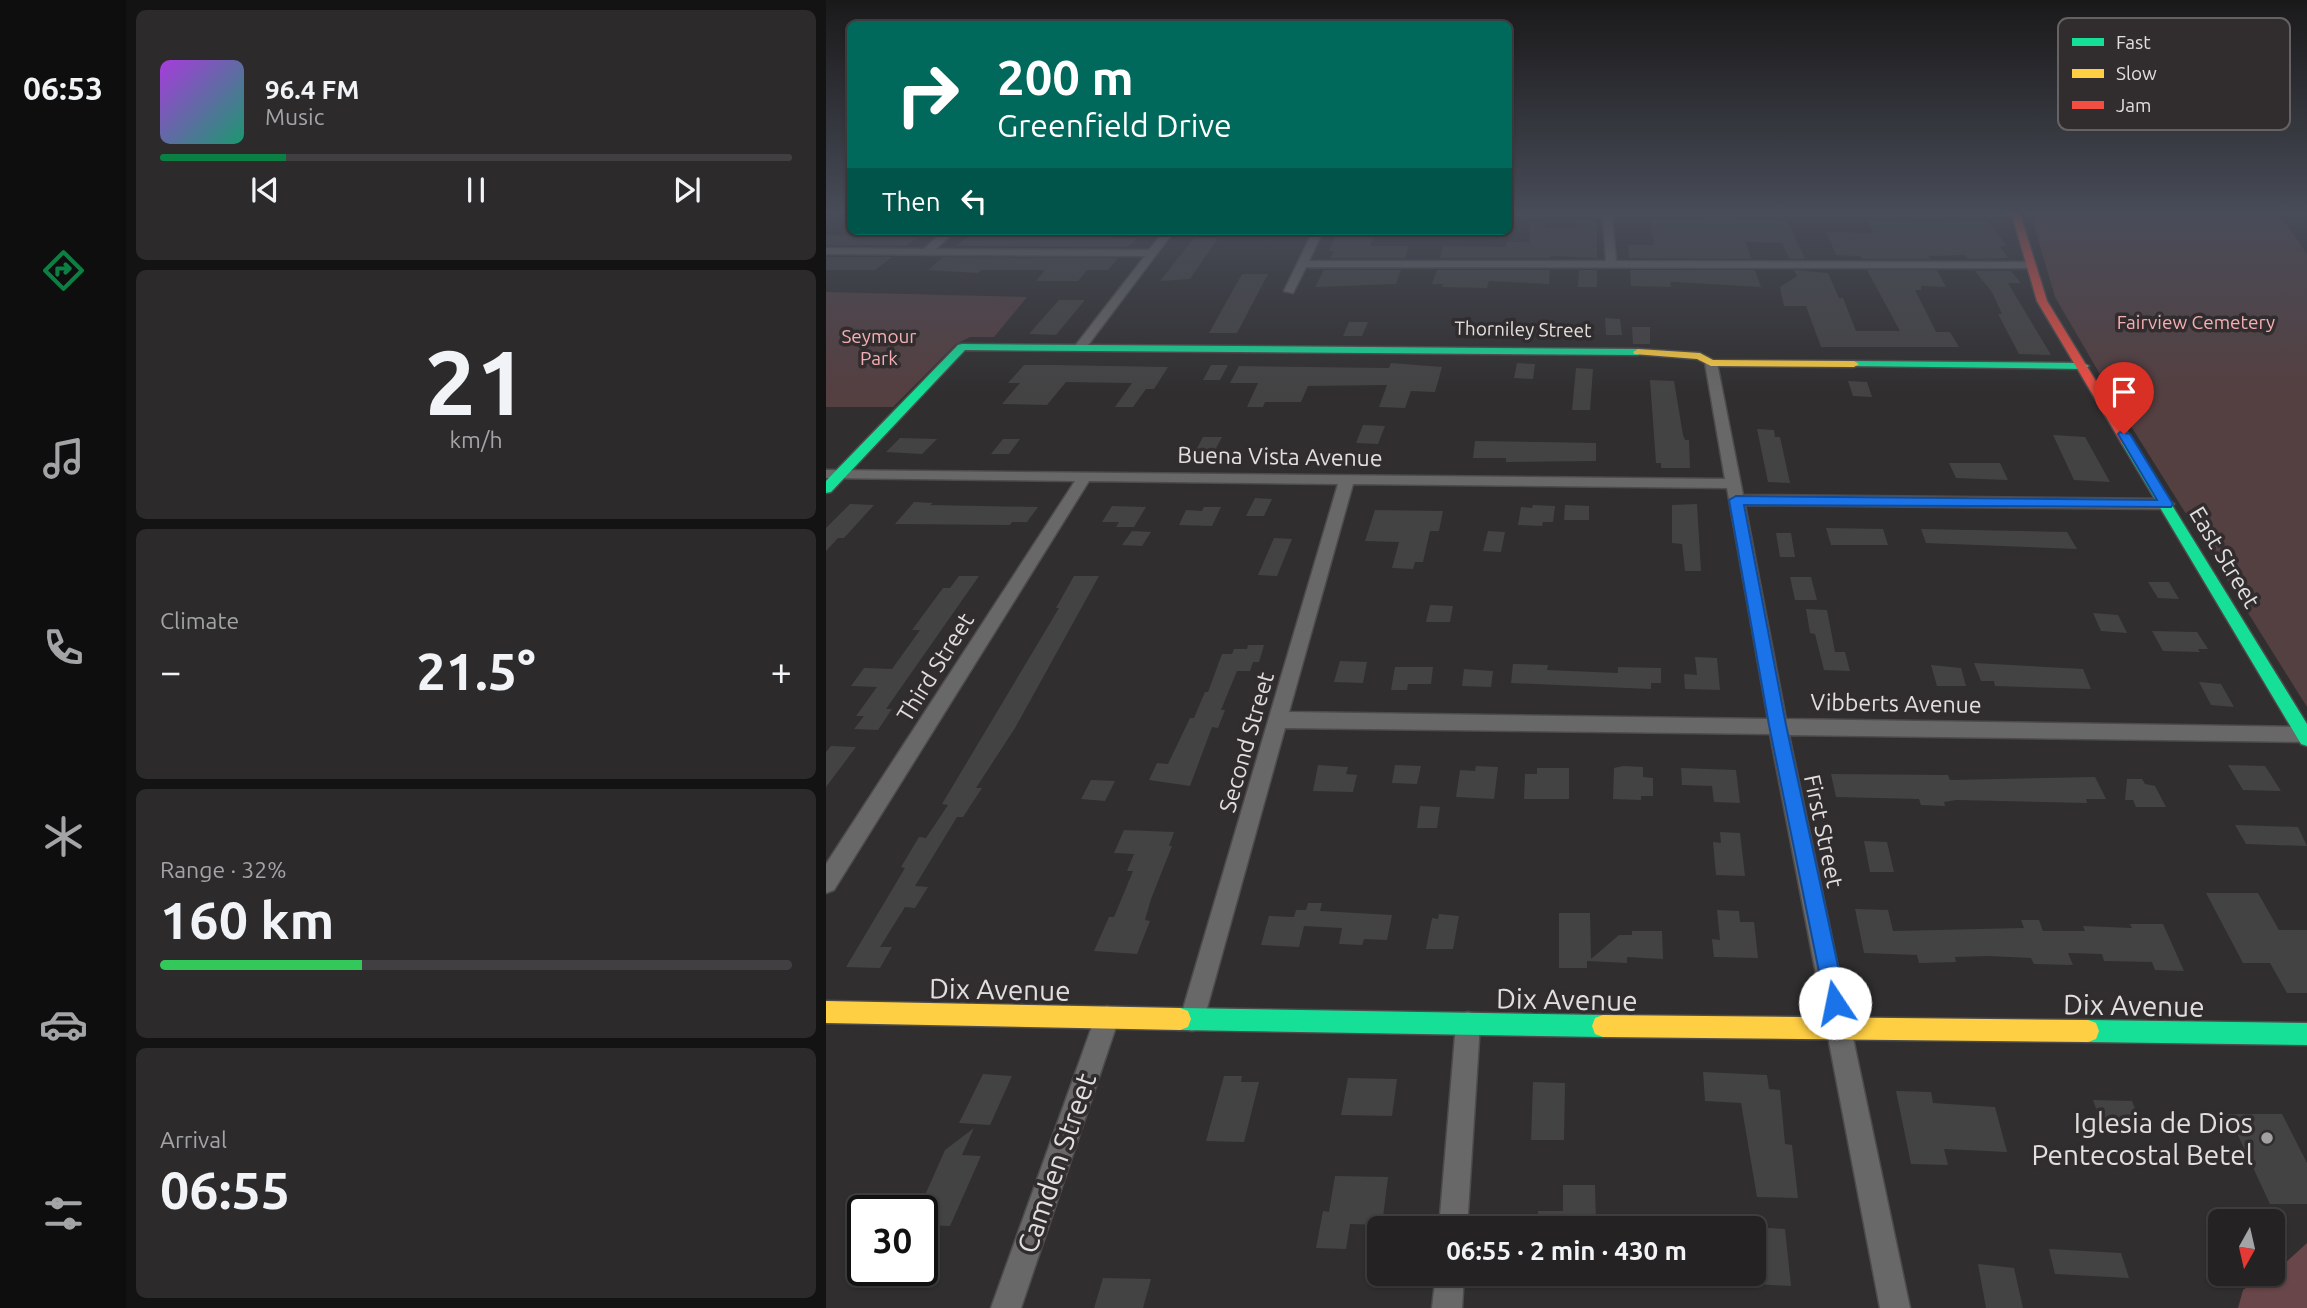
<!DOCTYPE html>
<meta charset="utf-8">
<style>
:root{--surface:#242223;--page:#2c2a2b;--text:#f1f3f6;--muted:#a3a4a6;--line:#413f41;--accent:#0b8043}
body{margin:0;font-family:Ubuntu,sans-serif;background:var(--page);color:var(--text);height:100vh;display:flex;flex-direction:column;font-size:26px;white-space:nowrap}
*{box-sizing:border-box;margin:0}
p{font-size:23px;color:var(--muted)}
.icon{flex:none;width:38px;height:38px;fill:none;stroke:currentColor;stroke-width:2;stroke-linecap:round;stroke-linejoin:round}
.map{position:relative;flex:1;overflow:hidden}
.sheet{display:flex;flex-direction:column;gap:10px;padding:10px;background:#141313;width:700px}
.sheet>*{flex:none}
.top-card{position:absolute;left:21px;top:21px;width:665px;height:214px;border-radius:10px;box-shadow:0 2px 5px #0004,0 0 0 2px var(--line);background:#00695c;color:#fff;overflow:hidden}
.needle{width:46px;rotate:188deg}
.fabs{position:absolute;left:1382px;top:1209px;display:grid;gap:14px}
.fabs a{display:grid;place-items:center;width:77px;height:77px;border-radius:10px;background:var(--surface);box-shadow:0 2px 5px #0004,0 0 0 2px var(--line);font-size:35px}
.speed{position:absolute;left:21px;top:1195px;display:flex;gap:14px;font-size:35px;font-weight:700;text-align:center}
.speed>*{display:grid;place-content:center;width:91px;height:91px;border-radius:50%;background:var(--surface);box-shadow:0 2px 5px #0004,0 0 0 2px var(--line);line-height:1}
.speed .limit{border:4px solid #111;border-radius:10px;background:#fff;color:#111}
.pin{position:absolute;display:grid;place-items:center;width:60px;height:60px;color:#fff;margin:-72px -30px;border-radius:50% 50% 50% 0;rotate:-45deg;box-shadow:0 0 7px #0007}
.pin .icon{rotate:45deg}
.me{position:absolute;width:77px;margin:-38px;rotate:349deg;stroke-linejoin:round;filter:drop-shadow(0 0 5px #0008)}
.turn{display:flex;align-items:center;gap:24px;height:147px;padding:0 35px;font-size:32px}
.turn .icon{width:91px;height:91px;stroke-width:2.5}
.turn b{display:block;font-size:49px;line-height:60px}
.then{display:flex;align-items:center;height:66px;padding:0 35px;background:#0003;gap:14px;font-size:26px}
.big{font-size:52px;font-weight:700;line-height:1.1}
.sheet .tile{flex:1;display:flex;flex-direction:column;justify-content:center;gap:10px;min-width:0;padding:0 24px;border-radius:10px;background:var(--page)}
.sheet .dial{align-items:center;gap:0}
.dial b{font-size:91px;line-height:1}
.song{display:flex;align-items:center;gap:21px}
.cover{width:84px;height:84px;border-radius:10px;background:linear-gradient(135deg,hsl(280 70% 55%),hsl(160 70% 35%))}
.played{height:7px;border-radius:4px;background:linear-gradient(90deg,var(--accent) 20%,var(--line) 20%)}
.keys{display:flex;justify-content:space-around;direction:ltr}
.heat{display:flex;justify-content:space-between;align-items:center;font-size:38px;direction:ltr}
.charge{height:10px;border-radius:5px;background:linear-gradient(90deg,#34c759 32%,var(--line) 0)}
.trip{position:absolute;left:541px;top:1216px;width:399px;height:70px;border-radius:10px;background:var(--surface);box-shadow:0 2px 5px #0004,0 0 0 2px var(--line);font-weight:700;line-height:70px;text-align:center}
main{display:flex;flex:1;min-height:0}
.dock{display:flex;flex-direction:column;width:126px;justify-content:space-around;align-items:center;background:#0e0e0e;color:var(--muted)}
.dock .icon{width:49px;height:49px}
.dock .selected{color:var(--accent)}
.dock b{font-size:32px;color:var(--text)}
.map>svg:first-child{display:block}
.green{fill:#543f41}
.forest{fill:#684649}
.building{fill:#444343}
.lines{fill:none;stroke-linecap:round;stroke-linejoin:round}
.street-casing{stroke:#4d4b4b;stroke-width:3}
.fast-casing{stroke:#4d4b4b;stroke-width:3}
.slow-casing{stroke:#4d4b4b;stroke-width:3}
.jam-casing{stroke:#4d4b4b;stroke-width:3}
.street{fill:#696868;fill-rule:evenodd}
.fast{fill:#16e098;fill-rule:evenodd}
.slow{fill:#ffcf43;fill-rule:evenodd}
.jam{fill:#f24e42;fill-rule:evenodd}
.route{fill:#1a73e8;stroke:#114b97;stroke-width:2}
.poi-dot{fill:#a2a0a1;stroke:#312d2e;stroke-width:2.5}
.labels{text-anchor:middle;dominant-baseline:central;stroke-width:7;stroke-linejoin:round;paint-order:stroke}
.far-park-label{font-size:19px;fill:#f5afb4;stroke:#312d2e}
.far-street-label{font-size:19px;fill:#e0dede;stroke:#312d2e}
.street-label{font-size:23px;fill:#e0dede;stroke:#312d2e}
.near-street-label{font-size:28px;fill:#e0dede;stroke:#312d2e}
.near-poi-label{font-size:28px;fill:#e0dede;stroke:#312d2e;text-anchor:end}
.key{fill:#312d2e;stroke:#666263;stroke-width:2}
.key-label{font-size:19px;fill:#e0dede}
</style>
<main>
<nav class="dock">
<b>06:53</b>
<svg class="icon selected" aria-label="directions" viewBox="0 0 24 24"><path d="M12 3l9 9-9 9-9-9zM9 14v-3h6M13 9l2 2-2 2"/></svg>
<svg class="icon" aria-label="music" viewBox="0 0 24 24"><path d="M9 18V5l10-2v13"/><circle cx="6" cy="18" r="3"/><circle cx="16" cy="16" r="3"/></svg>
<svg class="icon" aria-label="phone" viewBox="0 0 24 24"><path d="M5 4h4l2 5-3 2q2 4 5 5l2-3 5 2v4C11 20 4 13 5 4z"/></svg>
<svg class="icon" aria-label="climate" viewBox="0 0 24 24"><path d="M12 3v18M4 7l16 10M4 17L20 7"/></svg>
<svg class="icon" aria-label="car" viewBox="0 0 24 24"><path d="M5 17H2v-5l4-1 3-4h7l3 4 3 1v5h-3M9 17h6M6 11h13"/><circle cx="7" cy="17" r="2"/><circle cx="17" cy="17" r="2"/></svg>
<svg class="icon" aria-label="filters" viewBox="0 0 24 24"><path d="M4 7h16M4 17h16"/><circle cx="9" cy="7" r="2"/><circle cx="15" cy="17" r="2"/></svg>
</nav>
<section class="sheet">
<div class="tile">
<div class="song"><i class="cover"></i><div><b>96.4 FM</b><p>Music</p></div></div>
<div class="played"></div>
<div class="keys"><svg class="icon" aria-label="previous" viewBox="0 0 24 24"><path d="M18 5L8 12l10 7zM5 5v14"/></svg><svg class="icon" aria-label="pause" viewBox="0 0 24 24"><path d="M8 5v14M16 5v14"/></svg><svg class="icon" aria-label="next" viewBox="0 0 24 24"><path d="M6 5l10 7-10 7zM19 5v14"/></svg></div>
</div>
<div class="tile dial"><b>21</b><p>km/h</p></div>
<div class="tile"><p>Climate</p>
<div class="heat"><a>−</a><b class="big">21.5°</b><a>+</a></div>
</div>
<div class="tile"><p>Range · 32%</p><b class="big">160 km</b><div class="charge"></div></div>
<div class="tile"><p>Arrival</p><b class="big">06:55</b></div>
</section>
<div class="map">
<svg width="1481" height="1308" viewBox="0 0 1481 1308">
<rect width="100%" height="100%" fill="#302e2f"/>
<!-- green -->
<path class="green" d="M1204,211H1451L1481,254V707L1293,407L1229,297Z
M0,292L201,297L168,337H144L130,344L67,407H0Z"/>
<!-- forest -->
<path class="forest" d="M1481,1243V1308H1412L1417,1290L1432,1279L1447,1274Z"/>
<!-- building -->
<path class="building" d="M750,219L771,221V258L725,256V258H614L617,246L680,247L681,242H703L704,223H720L719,228H750Z
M895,219L961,220L979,259H963L956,243L920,242L925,259L803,258L802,245H828L824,220Z
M1041,220L1101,223L1162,221L1180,245L1174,247L1182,258L1142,259L1139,255L1102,256L1104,259H1036L1034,256L1010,255L1000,232L1048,233Z
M512,231H550L544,246H583L579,258H504L508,251H503Z
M0,235L28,236L92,237L80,246L0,245Z
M144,235L248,236L311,238L302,247L130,246Z
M368,238H392L364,279L334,281Z
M0,257H66L49,270H0Z
M117,257L292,258L282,270H261L252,281H210L219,270H155L152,273L102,270Z
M498,270H575L570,284L489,287Z
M611,270H724L723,284L663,281L661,288L616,287L617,284H606Z
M753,270H771V287H752Z
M804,270H929L935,287L849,282H844L845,287L805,286Z
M968,270L1002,273L1013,298H1017L1030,331H1074L1041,270H1111L1120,287L1095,286V290H1089L1110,332H1124L1133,347H995L980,306H958L954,287L971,276Z
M1149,271H1185L1195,283H1182L1225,355L1193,354L1172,314H1176L1166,292Z
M416,274H442L411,333H383Z
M233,300H259L230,335L203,334Z
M779,318L794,319L796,335H780Z
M523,322H542L536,336H517Z
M806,327H824V344H807Z
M565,363L616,367L609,392L585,391L579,408L553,407L561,385L482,386L475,402H439L437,407H421L432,383H404L413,366L563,368Z
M691,363L709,364L707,379L688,378Z
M198,365H228L342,367L328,389H320L307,407H289L306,383L240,382L221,405L176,404L194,383H182Z
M385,365H402L394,380H377Z
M750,368L767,369L764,410H746Z
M824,380L848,381L857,435L859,440H863L864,468H835V463H830Z
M1022,381L1041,382L1046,397L1027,396Z
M537,425L559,426L552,444L530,443Z
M931,429L948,430L949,437H954L964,483L942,482Z
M1227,435L1259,437L1284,482L1248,480Z
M377,437H396L387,454H368Z
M74,438L111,439L96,454L60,452Z
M177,439H194L183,454H165Z
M649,441L770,443V461L680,462V458H647Z
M1123,463H1174L1182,480L1130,478Z
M429,498L446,499L438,516H420Z
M88,502L107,503L104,505L212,507L201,522H186L184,525L69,524Z
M24,504L48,505L18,538H12L0,551V528Z
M871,504L875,571H859L856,544L846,543V505Z
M707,505L729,506L727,522H717L716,526L692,525L695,507L706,508Z
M739,505L763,506V520H738Z
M286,506L320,507L308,527H290L293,522H276Z
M378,507H395L386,526L353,525L360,510L376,511Z
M549,510L617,511L613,531H604L597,562H589L587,569L566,568L573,542L539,541Z
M1000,528L1057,529L1062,545H1005Z
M1095,529L1241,532L1251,549L1100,543Z
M306,531L325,532L316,546L296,545Z
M662,531L679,532L675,552L657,551Z
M950,533H965L969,557H954Z
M448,538L466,539L451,576L432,575Z
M133,576H153L60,709H66L52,730L28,729L38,716H30L51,687L25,686L38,668L66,669L94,630H86L117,588H124Z
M248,576H273L189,728L150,788H156L137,817H131L89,886L102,887L89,908L79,907L54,947H66L54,968L20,967L79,868L75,867L93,837L100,838L122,805L116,804L233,608H230Z
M964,577H985L991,600H969Z
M1322,582H1343L1353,599L1332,598Z
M604,605L627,606L624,622H600Z
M980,609L1001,610L1009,652H1019L1024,671L998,670L989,634L984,633Z
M1267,613L1292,615L1301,633L1275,631Z
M1326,631L1371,632L1382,649H1372L1374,652L1337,651Z
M422,645H438L433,662H427L424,671H411L395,710H399L392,728L386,727L364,786L323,780L331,763L342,764L364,718H368L379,692H382L396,654H406L408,649H421Z
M869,657L891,658L894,690L859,689L858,674L871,675Z
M514,661L541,662L537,683L508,682Z
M1148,663L1257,669L1265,689L1169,686L1168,681H1155Z
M687,664L722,665L721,670L792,673V667L835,668V683H825V689L685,683Z
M1105,665L1135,668L1140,686H1111Z
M569,667H607L605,684H582L581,690H565Z
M638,669L667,671L665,687L636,686Z
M1373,682L1395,684L1408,707L1385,705Z
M5,746L30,747L0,787V752Z
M492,765L522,767L520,774L531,775L527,792L487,791Z
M569,765L595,766L591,784L566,783Z
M1402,765L1439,766L1455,791L1417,790Z
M650,766L672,767L668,799L630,797L634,770L649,771Z
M797,766L817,767V777L827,778V796H815V800L787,799L788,768Z
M711,768H743V799H698L699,774H711Z
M855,768L910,770L914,803L888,802L886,786L856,785Z
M1005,774L1122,775L1124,780L1269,777L1280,799H1260L1261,803L1130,800L1118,802L1119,806L1095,805L1093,799L1010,797Z
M1301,779H1316L1319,784L1329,786L1340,807H1310L1307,800H1299Z
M265,780L289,781L279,801L255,799Z
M594,806L614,807L611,828H591Z
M1409,825L1472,827L1481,846L1420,844Z
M298,830L348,832L343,846H346L325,899L319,920L324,921L311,954L268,951L283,917H288L307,871H301L308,854L288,853Z
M894,832L914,833L919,876L890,875L887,842L895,843Z
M1038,841L1061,842L1068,872H1044Z
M1380,893H1432L1453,930H1481V993H1461L1444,963H1417Z
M482,903H496L494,911L566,915L561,940L538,939L536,945L513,944L516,928L478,926L473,947L435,945L443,916L468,917L470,910H480Z
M1029,909L1062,910L1067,931L1198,928L1195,920H1213L1217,931H1259L1257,926L1306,928L1304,924H1337L1358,971L1329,970L1326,962L1278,961L1276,954L1242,953L1247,965L1208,964L1205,958L1162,956L1129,957L1130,962L1093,963L1091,955L1038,953Z
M891,910L913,911L914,922H928L932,958L888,957L886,939L894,940Z
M733,913H764L765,959L793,935H806V931H836L837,959L801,957V963L761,961V968H733Z
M613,914L633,916L627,949H600L606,918L612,919Z
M877,1072L941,1075L943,1089L954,1090L959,1144L966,1145L972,1198L931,1197L915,1103L879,1101Z
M157,1074L186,1076L164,1125L133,1123Z
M398,1076H416L415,1082H433L418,1142L380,1141Z
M522,1078L571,1079L566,1116L515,1115Z
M707,1082L739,1083L738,1140H705Z
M1070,1091L1105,1092L1107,1103L1169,1107L1181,1152L1118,1149L1122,1165L1085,1164Z
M1267,1100L1306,1101L1319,1135L1279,1134Z
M1402,1114H1456L1481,1163V1204H1444Z
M148,1128L136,1155L155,1156L124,1226L96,1225V1211H92L119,1150Z
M509,1176L562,1177L556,1225L524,1224L520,1249L490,1248L497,1211L503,1212Z
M737,1185H769L770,1223L755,1222V1228H712V1211H737Z
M928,1227L959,1229L965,1286L928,1284Z
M1223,1249L1295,1253L1303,1278L1229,1274Z
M1152,1264L1188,1268L1197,1308H1160Z
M277,1278L325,1279L317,1308H268Z"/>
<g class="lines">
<defs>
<path id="street" d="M682,211H1191L1194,213L1189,216H786L790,261L1205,262L1210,265L1205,268L480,267L467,293L458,291L487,231H497L483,261H780L777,216H682Z
M118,231H129L110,249L323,250L338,231H348L259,349L255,350L249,346L319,256L0,254V248L98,249Z
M885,359L891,363L917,495L1341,499L1348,504L1341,509L919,505L960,719L1481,727V741L1478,742L963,735L1084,1308H1054L944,734L459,728L378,1019L375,1028L366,1031L357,1028L354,1019L512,484L263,481L8,890L0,893V864L249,481L0,478V470L899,479L879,363ZM527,484L901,488L942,719L463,712Z
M281,1006L290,1009L293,1018L195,1308H165L269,1018L272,1009Z
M642,1012L651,1015L654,1024L641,1228H613L630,1024L633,1015Z
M610,1274H638L636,1308H606Z"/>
<path id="fast" d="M136,344L812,349L817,352L812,355L139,350L5,492L0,493V481L132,345Z
M1028,361L1257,363L1263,366L1257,369L1024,366L1023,364Z
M1301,438L1307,442L1481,724V746L1475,744L1295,442Z
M354,1008L777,1015L785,1018L788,1026L785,1034L777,1037L354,1030L346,1027L343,1019L346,1011Z
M1262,1020L1481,1023V1045L1262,1042L1254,1039L1251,1031L1254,1023Z"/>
<path id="slow" d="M812,349L874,353L887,360L1028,361L1033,364L1028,367L885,366L871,359L808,354L807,352Z
M0,1001L354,1008L362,1011L365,1019L362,1027L354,1030L0,1023Z
M777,1015L1262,1020L1270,1023L1273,1031L1270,1039L1262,1042L777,1037L769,1034L766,1026L769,1018Z"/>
<path id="jam" d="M1185,211H1193L1221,301L1307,442L1305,445H1297L1295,442L1211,301Z"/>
</defs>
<!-- street casing -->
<use href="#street" class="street-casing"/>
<!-- fast casing -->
<use href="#fast" class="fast-casing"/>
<!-- slow casing -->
<use href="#slow" class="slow-casing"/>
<!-- jam casing -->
<use href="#jam" class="jam-casing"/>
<!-- street -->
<use href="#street" class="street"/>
<!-- fast -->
<use href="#fast" class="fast"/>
<!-- slow -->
<use href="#slow" class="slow"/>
<!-- jam -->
<use href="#jam" class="jam"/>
</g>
<!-- sky -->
<linearGradient id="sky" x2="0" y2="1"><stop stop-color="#1a191a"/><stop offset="0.54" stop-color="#484c58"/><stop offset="1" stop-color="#484c58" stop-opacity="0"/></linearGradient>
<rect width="1481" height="394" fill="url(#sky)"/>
<!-- route -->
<path class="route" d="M1294,432L1304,434L1347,504L1345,507L918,505L960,725L1020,1003L1016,1011L1009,1014L1001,1011L943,725L903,500L910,496L1331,500L1292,434Z"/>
<!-- markers -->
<circle class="poi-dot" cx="1441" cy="1138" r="7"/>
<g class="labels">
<!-- far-park labels -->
<g class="far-park-label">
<text x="1370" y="322">Fairview Cemetery</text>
<text x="53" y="336">Seymour<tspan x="53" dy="22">Park</tspan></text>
</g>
<!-- far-street labels -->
<g class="far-street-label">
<text transform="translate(697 329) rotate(1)">Thorniley Street</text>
</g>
<!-- street labels -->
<g class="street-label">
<text transform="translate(454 456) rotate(1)">Buena Vista Avenue</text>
<text transform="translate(1399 557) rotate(59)">East Street</text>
<text transform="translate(109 667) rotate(-58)">Third Street</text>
<text transform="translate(1070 703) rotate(1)">Vibberts Avenue</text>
<text transform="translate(420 742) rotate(-74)">Second Street</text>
<text transform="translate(998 831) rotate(78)">First Street</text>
</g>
<!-- near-street labels -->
<g class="near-street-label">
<text transform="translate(174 989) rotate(1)">Dix Avenue</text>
<text transform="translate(741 999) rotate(1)">Dix Avenue</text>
<text transform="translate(1308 1005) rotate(1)">Dix Avenue</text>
<text transform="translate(230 1163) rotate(-71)">Camden Street</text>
</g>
<!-- near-poi labels -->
<g class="near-poi-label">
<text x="1427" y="1122">Iglesia de Dios<tspan x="1427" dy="32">Pentecostal Betel</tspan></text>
</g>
</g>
<!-- legend -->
<rect x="1232" y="18" width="232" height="112" rx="10" class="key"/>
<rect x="1246" y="38" width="32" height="8" fill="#16e098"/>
<rect x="1246" y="69" width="32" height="9" fill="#ffcf43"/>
<rect x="1246" y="101" width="32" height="8" fill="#f24e42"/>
<g class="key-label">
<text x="1290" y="49">Fast</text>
<text x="1290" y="80">Slow</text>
<text x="1290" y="112">Jam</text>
</g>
</svg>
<div class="fabs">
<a><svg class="needle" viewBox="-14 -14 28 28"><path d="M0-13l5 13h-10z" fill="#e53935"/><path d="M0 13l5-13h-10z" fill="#a3a4a6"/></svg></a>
</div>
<div class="speed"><div class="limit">30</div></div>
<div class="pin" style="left:1298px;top:434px;background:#d93025"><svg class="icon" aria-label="arrive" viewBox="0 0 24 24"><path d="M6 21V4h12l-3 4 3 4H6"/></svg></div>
<svg class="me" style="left:1009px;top:1003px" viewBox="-20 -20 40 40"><circle r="19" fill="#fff"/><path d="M0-13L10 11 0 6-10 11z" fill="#1a73e8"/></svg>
<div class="trip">06:55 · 2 min · 430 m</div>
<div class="top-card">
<div class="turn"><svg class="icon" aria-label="right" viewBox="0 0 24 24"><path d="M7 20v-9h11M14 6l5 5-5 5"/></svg><div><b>200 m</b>Greenfield Drive</div></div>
<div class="then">Then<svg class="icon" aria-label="left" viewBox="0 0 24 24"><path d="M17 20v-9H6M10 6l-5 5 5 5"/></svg></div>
</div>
</div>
</main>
